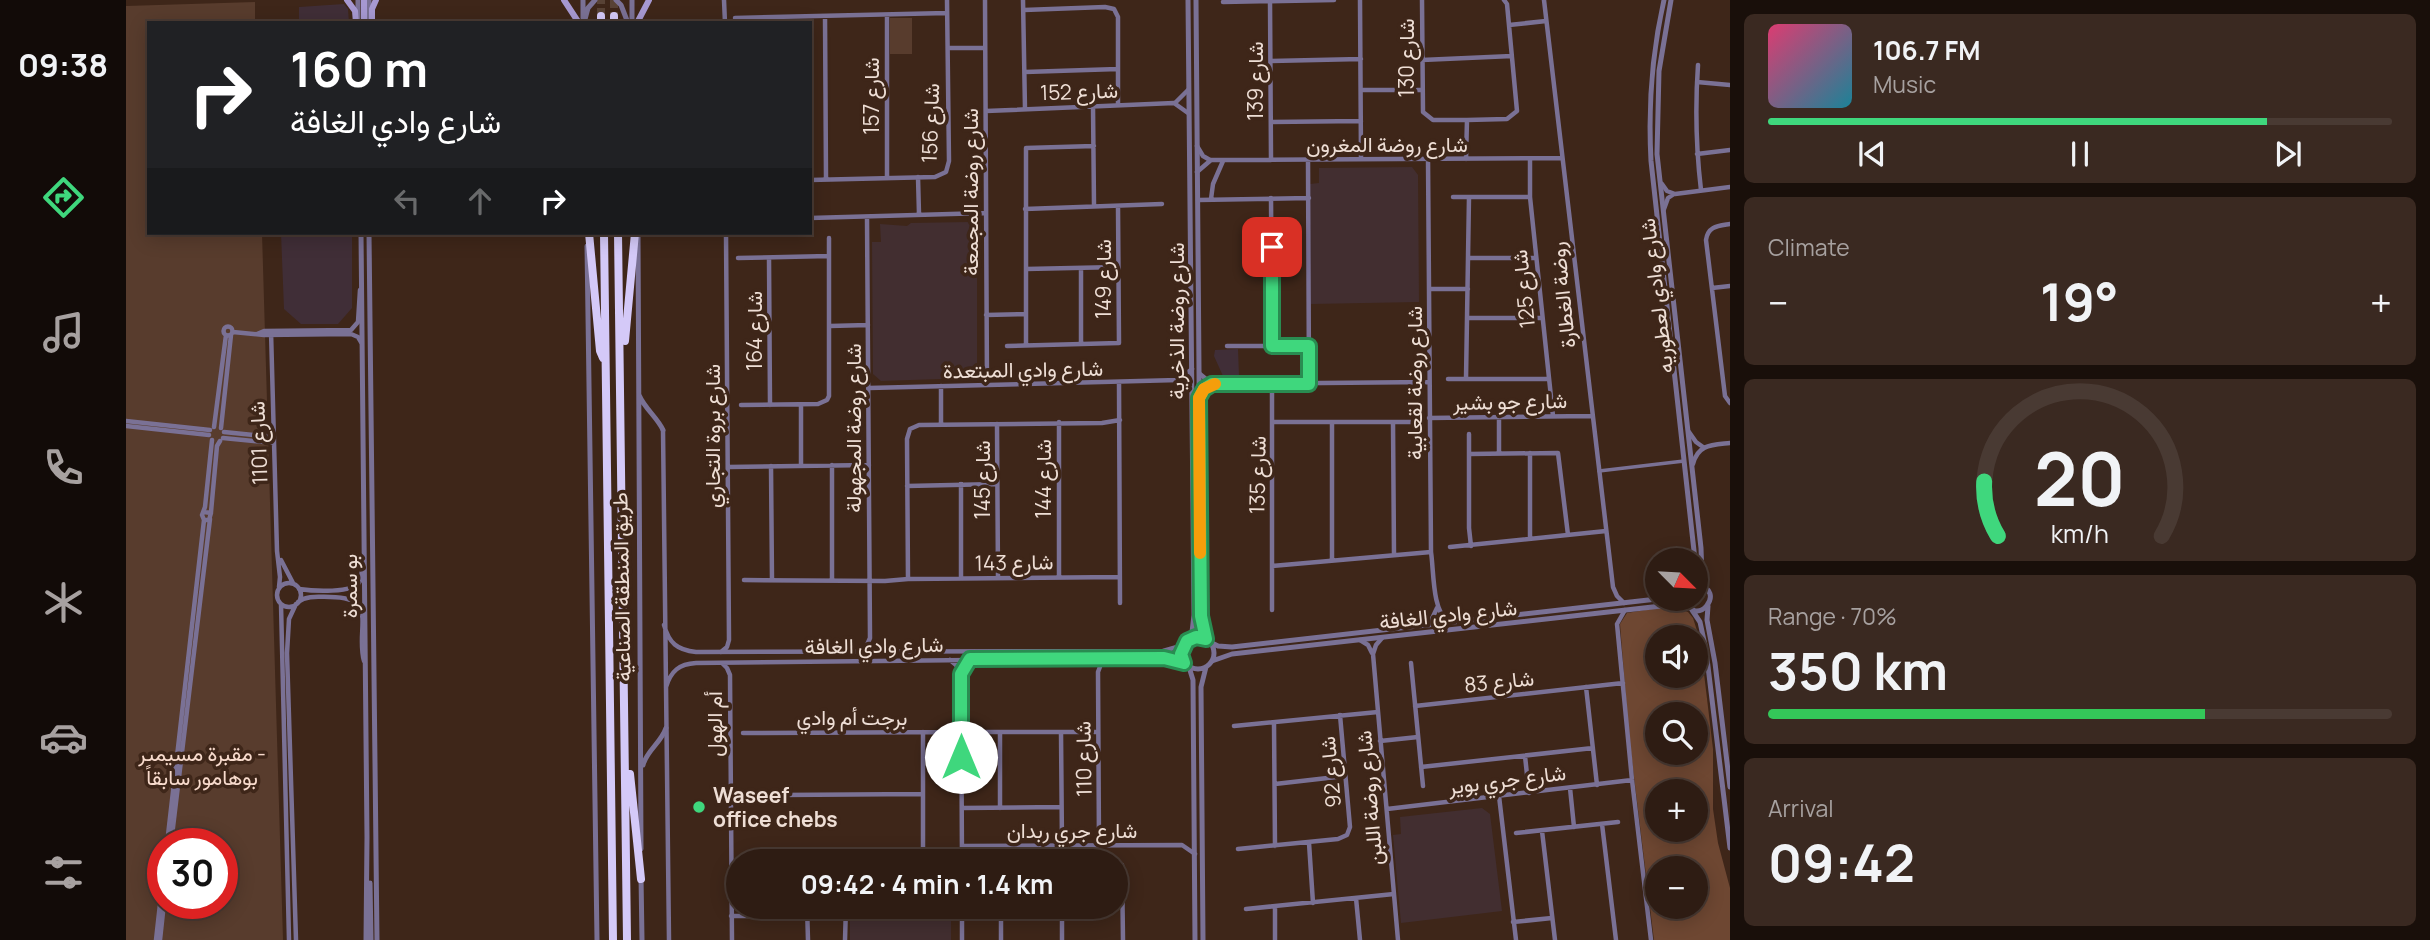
<!DOCTYPE html>
<meta charset="utf-8">
<style>
:root{--surface:#2e1c13;--page:#3a2921;--text:#f1f3f6;--muted:#a7a1a0;--line:#493a33;--accent:#3fd77d}
body{margin:0;font-family:Manrope,Vazirmatn,sans-serif;background:var(--page);color:var(--text);height:100vh;display:flex;flex-direction:column;font-size:26px;white-space:nowrap}
*{box-sizing:border-box;margin:0}
p{font-size:23px;color:var(--muted)}
.icon{flex:none;width:38px;height:38px;fill:none;stroke:currentColor;stroke-width:2;stroke-linecap:round;stroke-linejoin:round}
.map{position:relative;flex:1;overflow:hidden}
.sheet{display:flex;flex-direction:column;gap:14px;padding:14px;background:#190f0a;width:700px}
.sheet>*{flex:none}
.top-card{position:absolute;left:21px;top:21px;width:665px;height:214px;border-radius:0px;box-shadow:0 4px 18px #0003,0 0 0 2px var(--line);background:#202124;color:#fff;overflow:hidden}
.needle{width:46px;rotate:114deg}
.fabs{position:absolute;left:1519px;top:548px;display:grid;gap:14px}
.fabs a{display:grid;place-items:center;width:63px;height:63px;border-radius:50%;background:var(--surface);box-shadow:0 4px 18px #0003,0 0 0 2px var(--line);font-size:35px}
.speed{position:absolute;left:21px;top:828px;display:flex;gap:14px;font-size:35px;font-weight:700;text-align:center}
.speed>*{display:grid;place-content:center;width:91px;height:91px;border-radius:50%;background:var(--surface);box-shadow:0 4px 18px #0003,0 0 0 2px var(--line);line-height:1}
.speed .limit{border:10px solid #d22;background:#fff;color:#111}
.pin{position:absolute;display:grid;place-items:center;width:60px;height:60px;color:#fff;margin:-30px;border-radius:14px;box-shadow:0 4px 10px #0006}
.me{position:absolute;width:77px;margin:-38px;rotate:0deg;stroke-linejoin:round;filter:drop-shadow(0 0 5px #0008)}
.turn{display:flex;align-items:center;gap:24px;height:147px;padding:0 28px;font-size:32px}
.turn .icon{width:91px;height:91px;stroke-width:2.5}
.turn b{display:block;font-size:49px;line-height:60px}
.lanes{display:flex;align-items:center;height:66px;padding:0 28px;background:#0003;justify-content:center;gap:35px;direction:ltr}
.lanes .off{opacity:.35}
.big{font-size:52px;font-weight:700;line-height:1.1}
.sheet .card{flex:1;display:flex;flex-direction:column;justify-content:center;gap:10px;min-width:0;padding:0 24px;border-radius:10px;background:var(--page)}
.sheet .dial{align-items:center;gap:0}
.dial svg{height:182px;overflow:visible;fill:none;stroke:var(--line);stroke-width:7;stroke-linecap:round;text-anchor:middle}
.dial text{fill:var(--text);stroke:none}
.song{display:flex;align-items:center;gap:21px}
.cover{width:84px;height:84px;border-radius:10px;background:linear-gradient(135deg,hsl(340 70% 55%),hsl(190 70% 35%))}
.played{height:7px;border-radius:4px;background:linear-gradient(90deg,var(--accent) 80%,var(--line) 80%)}
.keys{display:flex;justify-content:space-around;direction:ltr}
.heat{display:flex;justify-content:space-between;align-items:center;font-size:38px;direction:ltr}
.charge{height:10px;border-radius:5px;background:linear-gradient(90deg,#34c759 70%,var(--line) 0)}
.trip{position:absolute;left:600px;top:849px;width:402px;height:70px;border-radius:35px;background:var(--surface);box-shadow:0 4px 18px #0003,0 0 0 2px var(--line);font-weight:700;line-height:70px;text-align:center}
main{display:flex;flex:1;min-height:0}
.menu{display:flex;flex-direction:column;width:126px;justify-content:space-around;align-items:center;background:#120b08;color:var(--muted)}
.menu .icon{width:49px;height:49px}
.menu .on{color:var(--accent)}
.menu b{font-size:32px;color:var(--text)}
.map>svg:first-child{display:block}
.industrial{fill:#402e37}
.education{fill:#422e30}
.green{fill:#583c2d;fill-rule:evenodd}
.forest{fill:#6e4732;fill-rule:evenodd}
.lines{fill:none;stroke-linecap:round;stroke-linejoin:round}
.trunk-tunnel{stroke:#584235;stroke-width:8;stroke-dasharray:8 4;stroke-linecap:butt}
.pedestrian{stroke:#7a7195;stroke-width:3.5}
.minor{stroke:#7a7195;stroke-width:4.5}
.tertiary{stroke:#7a7195;stroke-width:5}
.secondary{stroke:#a698d1;stroke-width:6}
.trunk{stroke:#d4c9f8;stroke-width:8}
.route-casing{stroke:#298c51;stroke-width:18}
.route{stroke:#3fd77d;stroke-width:12}
.slow{stroke:#f59e0b;stroke-width:12}
.poi-dot{fill:#3fd77d;stroke:#3e2619;stroke-width:2.5}
.labels{text-anchor:middle;dominant-baseline:central;stroke-width:7;stroke-linejoin:round;paint-order:stroke}
.street-label{font-size:21px;fill:#eeded5;stroke:#3e2619}
.park-label{font-size:21px;fill:#f8dbcd;stroke:#3e2619}
.poi-label{font-size:21px;font-weight:bold;fill:#eeded5;stroke:#3e2619;text-anchor:start}
</style>
<main>
<nav class="menu">
<b>09:38</b>
<svg class="icon on" aria-label="directions" viewBox="0 0 24 24"><path d="M12 3l9 9-9 9-9-9zM9 14v-3h6M13 9l2 2-2 2"/></svg>
<svg class="icon" aria-label="music" viewBox="0 0 24 24"><path d="M9 18V5l10-2v13"/><circle cx="6" cy="18" r="3"/><circle cx="16" cy="16" r="3"/></svg>
<svg class="icon" aria-label="phone" viewBox="0 0 24 24"><path d="M5 4h4l2 5-3 2q2 4 5 5l2-3 5 2v4C11 20 4 13 5 4z"/></svg>
<svg class="icon" aria-label="climate" viewBox="0 0 24 24"><path d="M12 3v18M4 7l16 10M4 17L20 7"/></svg>
<svg class="icon" aria-label="car" viewBox="0 0 24 24"><path d="M5 17H2v-5l4-1 3-4h7l3 4 3 1v5h-3M9 17h6M6 11h13"/><circle cx="7" cy="17" r="2"/><circle cx="17" cy="17" r="2"/></svg>
<svg class="icon" aria-label="filters" viewBox="0 0 24 24"><path d="M4 7h16M4 17h16"/><circle cx="9" cy="7" r="2"/><circle cx="15" cy="17" r="2"/></svg>
</nav>
<div class="map">
<svg width="1604" height="940" viewBox="0 0 1604 940">
<rect width="100%" height="100%" fill="#3e2619"/>
<!-- industrial -->
<path class="industrial" d="M218,4L222,9L223,23H173V7Z
M155,233H226V308L212,324H175L158,309Z
M1112,349L1113,376H1097L1088,356L1089,350Z"/>
<!-- education -->
<path class="education" d="M1286,167L1292,175L1293,302L1185,304L1184,184L1193,183V168Z
M843,222L851,229V370L844,378L755,381L747,374L746,242H755L754,224L781,226L785,223Z
M1356,808L1364,814L1376,911L1275,923L1267,835L1275,834L1274,817Z
M822,906L825,909V940H724V919H732L733,907Z"/>
<!-- green -->
<path class="green" d="M129,2V23H23V233H136L157,940H0V6ZM37,844H96V903H37Z
M764,18H786V54H764Z"/>
<!-- forest -->
<path class="forest" d="M1544,606L1562,612L1567,618L1574,640L1587,749V809L1592,843L1604,888V940H1528L1503,736L1494,624L1501,613ZM1531,637H1570V676H1531ZM1531,714H1570V752H1531ZM1531,791H1570V830H1531ZM1531,868H1570V906H1531Z"/>
<g class="lines">
<!-- trunk-tunnel -->
<path class="trunk-tunnel" d="M488,0V16
M475,16V0"/>
<!-- pedestrian -->
<path class="pedestrian" d="M1473,471L1558,461"/>
<!-- minor -->
<path class="minor" d="M598,0L599,23
M859,0L861,385
M897,0L899,109
M1234,0L1235,159
M1296,0L1297,112L1307,120H1341L1381,119L1391,111L1381,4L1378,0
M1418,0L1487,587L1491,596L1498,603
M1144,1L1145,160
M1097,2L1208,0
M898,10L979,7L988,9L992,17V105
M761,15V178
M699,16L700,179
M609,18L821,13
M1383,25L1420,21
M822,48H859
M1296,60L1386,56
M1145,61L1235,59
M1572,65C1569,108 1570,148 1575,190
M899,72L992,69
M1571,82L1604,85
M1235,90H1296
M1049,103L1062,90
M967,106L968,206
M860,111L1048,103L1062,113
M1145,122L1235,121
M1071,146L1077,156L1084,160
M1571,154L1604,150
M1302,158L1305,552C1308,572 1306,610 1322,622
M1340,159L1341,120
M1404,159V197L1427,416
M1182,160L1183,384
M1071,172L1085,160L1436,158
M792,177L793,214
M684,180L809,177L820,172L823,161L821,0
M1536,184L1541,191L1549,194L1604,187
M1327,197H1404
M1145,198L1146,346
M1085,199L1087,184L1097,161
M1072,200L1183,198
M899,209L1036,204
M1538,209L1542,198L1548,194
M684,218L860,213
M1604,224C1592,226 1582,226 1580,240L1599,396L1604,403
M612,258L703,256
M643,258L644,405
M1342,258H1409
M900,269L992,267
M1586,288L1604,286
M1303,289H1342
M860,315L900,314
M1342,318H1416
M704,326L742,325
M97.5 331a4.5 4.5 0 1 1 9 0a4.5 4.5 0 1 1-9 0Z
M145,331L151,551L154,577L153,587
M107,332L138,335L225,334L232,337L235,342
M131,334L138,331L225,330L232,322L234,290
M955,344V268
M900,345V148L968,146
M881,346L993,343L992,206
M1101,346H1183
M1074,374L1086,384L1303,382
M1322,379H1423
M1340,379L1343,197
M993,382L994,603
M815,386V425
M743,388L1052,380L1066,369
M615,405L692,404L701,400L703,396V238
M1373,416V453
M1303,418L1466,416
M0,421L84,430
M933,422V577
M1147,422H1289
M1267,422L1268,555
M871,424L872,578
M0,426L83,435
M88,427L100,335
M95,428L105,335
M537,430L543,940
M98,432L148,437
M1563,432L1570,442L1577,447
M1343,434V528L1345,546
M97,438L148,443
M1404,453V539
M1343,454L1432,453L1442,535
M1567,464C1572,444 1586,445 1604,443
M675,465V405
M645,466L646,580
M602,467L743,465
M835,484V578
M781,486L871,484
M78,512L85,513L83,520H78L76,515L79,507L86,440
M85,512L91,446L94,441
M1324,547L1480,531
M155,560L167,583
M1206,560V422
M1146,566L1305,552
M706,579V465
M782,579L781,439L784,429L793,425L976,423L994,420
M618,580L759,581L782,579L994,577
M151 595a12 12 0 1 1 24 0a12 12 0 1 1-24 0Z
M173,589C186,591 228,594 234,581C237,574 235,565 237,558
M172,602C181,595 193,597 204,597C254,597 229,629 238,661
M155,604L163,940
M1146,610V384
M1499,610L1491,624L1506,780L1525,940
M538,625C543,643 551,650 570,652L1037,651L1058,645
M1303,625L1311,608
M1256,638L1250,645L1247,654L1272,940
M1234,640L1242,645L1246,653
M595,652L601,647L603,640L600,233
M733,652L740,647L744,638L741,217
M824,660L830,665L835,674L836,861
M596,663L601,668L604,675L606,940
M1285,663L1297,786
M540,687C545,671 553,664 570,663L1038,658L1058,662
M1460,687L1471,785
M1289,706L1497,683
M1148,723L1149,846
M1108,726L1252,712
M797,732V861
M845,732H972
M935,732L936,846
M617,733L835,732
M1254,741L1292,737
M1399,756L1403,793
M1295,767L1467,748
M1149,784L1219,776
M1444,788L1448,827
M655,795L797,794
M1373,796L1390,940
M836,808L935,807
M874,808V732
M1261,809L1506,780
M1476,824L1490,940
M1416,831L1429,940
M1390,833L1492,822
M1183,843L1187,903
M41,844L78,520
M45,844L84,519
M973,845L972,672L975,664L982,658
M836,846L1056,845L1069,854
M905,846V861
M1112,849L1212,839L1221,835L1224,827L1214,715
M646,856L797,855
M996,865L997,940
M1230,898L1234,940
M681,906L682,940
M836,906V940
M936,906V940
M1149,907V940
M1120,909L1268,894
M605,916H681
M1387,922L1426,918
M30,940L37,877
M34,940L38,903
M170,940L161,653L163,619L170,604
M719,940L720,906
M875,940V906"/>
<!-- tertiary -->
<path class="tertiary" d="M232,0V18
M490,0L495,5L502,23
M506,0V23
M1070,0L1075,616L1077,632L1080,639
M1538,0C1526,53 1522,106 1525,161L1569,560
M1545,0L1533,71L1531,154L1575,548L1576,577L1579,588
M457,18V0
M243,23V0
M458,23L462,8L469,0
M235,233L241,837L240,940
M243,233L251,940
M512,236L515,849
M461,246L471,940
M513,395C519,409 531,417 537,430
M1559,598C1568,632 1604,589 1570,585
M1582,606L1581,620L1589,663L1604,787
M1566,610L1574,622L1580,650L1604,848
M1056 653a16 16 0 1 1 32 0a16 16 0 1 1-32 0Z
M1061,641L1066,632L1068,615L1062,0
M1084,642L1092,646L1106,647L1540,598
M1086,661L1106,654L1500,610L1544,605L1563,607
M1063,667L1067,680L1069,940
M517,765C521,750 535,743 540,728
M515,876L516,940
M244,883L245,940
M1077,940L1075,687L1080,667"/>
<!-- secondary -->
<path class="secondary" d="M221,0L229,11L230,23
M238,0V23
M438,0L453,23
M246,23V9L250,0
M511,23L523,0"/>
<!-- trunk -->
<path class="trunk" d="M475,16V23
M488,16V23
M463,233L474,351L477,358
M478,233L487,940
M492,233L501,940
M499,341L509,233
M504,774L515,879"/>
</g>
<g class="lines">
<defs>
<path id="route" d="M835,757V674L844,659L1038,658L1058,663L1055,654L1061,641L1070,637L1080,639L1075,616L1073,398L1078,389L1086,384H1183V346H1146V247"/>
</defs>
<!-- route casing -->
<use href="#route" class="route-casing"/>
<!-- route -->
<use href="#route" class="route"/>
<!-- slow -->
<path class="slow" d="M1074,553L1073,398L1078,389L1089,384"/>
</g>
<!-- markers -->
<circle class="poi-dot" cx="573" cy="807" r="7"/>
<g class="labels">
<!-- street labels -->
<g class="street-label">
<text transform="translate(1280 58) rotate(-90)">شارع 130</text>
<text transform="translate(1129 81) rotate(-90)">شارع 139</text>
<text transform="translate(953 91) rotate(-2)">شارع 152</text>
<text transform="translate(745 96) rotate(-90)">شارع 157</text>
<text transform="translate(804 123) rotate(-88)">شارع 156</text>
<text x="1261" y="144">شارع روضة المغرون</text>
<text transform="translate(844 192) rotate(-90)">شارع روضة المجمعة</text>
<text transform="translate(977 279) rotate(-90)">شارع 149</text>
<text transform="translate(1397 289) rotate(-96)">شارع 125</text>
<text transform="translate(1436 295) rotate(-96)">روضة الغطارة</text>
<text transform="translate(1530 296) rotate(-97)">شارع وادي لعطوريه</text>
<text transform="translate(1050 321) rotate(-90)">شارع روضة الذخرية</text>
<text transform="translate(628 331) rotate(-90)">شارع 164</text>
<text transform="translate(897 369) rotate(-1)">شارع وادي المبتعدة</text>
<text transform="translate(1288 383) rotate(-90)">شارع روضة لقعابية</text>
<text transform="translate(1384 401) rotate(-1)">شارع جو بشير</text>
<text transform="translate(727 428) rotate(-90)">شارع روضة المجهولة</text>
<text transform="translate(586 436) rotate(-90)">شارع بروة التجاري</text>
<text transform="translate(132 443) rotate(-92)">شارع 1101</text>
<text transform="translate(1131 475) rotate(-89)">شارع 135</text>
<text transform="translate(917 479) rotate(-90)">شارع 144</text>
<text transform="translate(856 480) rotate(-90)">شارع 145</text>
<text transform="translate(888 562) rotate(-1)">شارع 143</text>
<text transform="translate(223 586) rotate(-90)">بو سمرة</text>
<text transform="translate(495 587) rotate(-91)">طريق المنطقة الصناعية</text>
<text transform="translate(1322 614) rotate(-6)">شارع وادي الغافة</text>
<text transform="translate(748 645) rotate(-1)">شارع وادي الغافة</text>
<text transform="translate(1373 681) rotate(-6)">شارع 83</text>
<text x="726" y="717">برجت أم وادي</text>
<text transform="translate(588 724) rotate(-90)">أم الهول</text>
<text transform="translate(957 759) rotate(-91)">شارع 110</text>
<text transform="translate(1204 772) rotate(-95)">شارع 92</text>
<text transform="translate(1381 779) rotate(-7)">شارع جري بوير</text>
<text transform="translate(1243 798) rotate(-95)">شارع روضة اللبن</text>
<text x="946" y="830">شارع جري ربدان</text>
</g>
<!-- park labels -->
<g class="park-label">
<text x="76" y="753">مقبرة مسيمير -<tspan x="76" dy="24">بوهامور سابقاً</tspan></text>
</g>
<!-- poi labels -->
<g class="poi-label">
<text x="587" y="795">Waseef<tspan x="587" dy="24">office chebs</tspan></text>
</g>
</g>
</svg>
<div class="fabs">
<a><svg class="needle" viewBox="-14 -14 28 28"><path d="M0-13l5 13h-10z" fill="#e53935"/><path d="M0 13l5-13h-10z" fill="#a7a1a0"/></svg></a>
<a><svg class="icon" aria-label="sound" viewBox="0 0 24 24"><path d="M4 9h4l5-4v14l-5-4H4zM17 9q2 3 0 6"/></svg></a>
<a><svg class="icon" aria-label="search" viewBox="0 0 24 24"><circle cx="10" cy="10" r="6"/><path d="M15 15l6 6"/></svg></a>
<a>+</a>
<a>−</a>
</div>
<div class="speed"><div class="limit">30</div></div>
<div class="pin" style="left:1146px;top:247px;background:#d93025"><svg class="icon" aria-label="arrive" viewBox="0 0 24 24"><path d="M6 21V4h12l-3 4 3 4H6"/></svg></div>
<svg class="me" style="left:835px;top:757px" viewBox="-20 -20 40 40"><circle r="19" fill="#fff"/><path d="M0-13L10 11 0 6-10 11z" fill="#3fd77d"/></svg>
<div class="trip">09:42 · 4 min · 1.4 km</div>
<div class="top-card">
<div class="turn"><svg class="icon" aria-label="right" viewBox="0 0 24 24"><path d="M7 20v-9h11M14 6l5 5-5 5"/></svg><div><b>160 m</b>شارع وادي الغافة</div></div>
<div class="lanes"><svg class="icon off" aria-label="left" viewBox="0 0 24 24"><path d="M17 20v-9H6M10 6l-5 5 5 5"/></svg><svg class="icon off" aria-label="ahead" viewBox="0 0 24 24"><path d="M12 20V5M6 11l6-6 6 6"/></svg><svg class="icon" aria-label="right" viewBox="0 0 24 24"><path d="M7 20v-9h11M14 6l5 5-5 5"/></svg></div>
</div>
</div>
<section class="sheet">
<div class="card">
<div class="song"><i class="cover"></i><div><b>106.7 FM</b><p>Music</p></div></div>
<div class="played"></div>
<div class="keys"><svg class="icon" aria-label="previous" viewBox="0 0 24 24"><path d="M18 5L8 12l10 7zM5 5v14"/></svg><svg class="icon" aria-label="pause" viewBox="0 0 24 24"><path d="M8 5v14M16 5v14"/></svg><svg class="icon" aria-label="next" viewBox="0 0 24 24"><path d="M6 5l10 7-10 7zM19 5v14"/></svg></div>
</div>
<div class="card"><p>Climate</p>
<div class="heat"><a>−</a><b class="big">19°</b><a>+</a></div>
</div>
<div class="card dial"><svg viewBox="0 0 100 80">
<path d="M14 69A42 42 0 1 1 86 69"/>
<path d="M14 69A42 42 0 0 1 8 45" stroke="#3fd77d"/>
<text x="50" y="56" font-size="32" font-weight="700">20</text>
<text x="50" y="72" font-size="11">km/h</text>
</svg></div>
<div class="card"><p>Range · 70%</p><b class="big">350 km</b><div class="charge"></div></div>
<div class="card"><p>Arrival</p><b class="big">09:42</b></div>
</section>
</main>
